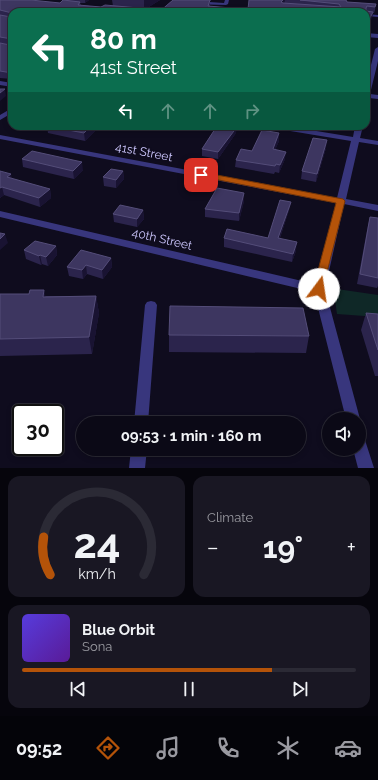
<!DOCTYPE html>
<meta charset="utf-8">
<style>
:root{--surface:#0b0916;--page:#191723;--text:#f1f3f6;--muted:#9a9aa1;--line:#2b2a35;--accent:#b45309}
body{margin:0;font-family:Raleway,sans-serif;background:var(--page);color:var(--text);height:100vh;display:flex;flex-direction:column;font-size:15px;white-space:nowrap}
*{box-sizing:border-box;margin:0}
p{font-size:13px;color:var(--muted)}
.icon{flex:none;width:22px;height:22px;fill:none;stroke:currentColor;stroke-width:2;stroke-linecap:round;stroke-linejoin:round}
.map{position:relative;height:468px;overflow:hidden}
.details{display:flex;flex-direction:column;gap:8px;padding:8px;background:#06050c;flex:1}
.details>*{flex:none}
.top-card{position:absolute;left:8px;top:8px;width:362px;height:122px;border-radius:12px;box-shadow:0 2px 6px #0003,0 0 0 1px var(--line);background:#0b6e4f;color:#fff;overflow:hidden}
.fabs{position:absolute;left:322px;top:412px;display:grid;gap:8px}
.fabs a{display:grid;place-items:center;width:44px;height:44px;border-radius:50%;background:var(--surface);box-shadow:0 2px 6px #0003,0 0 0 1px var(--line);font-size:20px}
.speed{position:absolute;left:12px;top:404px;display:flex;gap:8px;font-size:20px;font-weight:700;text-align:center}
.speed>*{display:grid;place-content:center;width:52px;height:52px;border-radius:50%;background:var(--surface);box-shadow:0 2px 6px #0003,0 0 0 1px var(--line);line-height:1}
.speed .limit{border:2px solid #111;border-radius:6px;background:#fff;color:#111}
.pin{position:absolute;display:grid;place-items:center;width:34px;height:34px;color:#fff;margin:-17px;border-radius:8px;box-shadow:0 2px 6px #0006}
.me{position:absolute;width:44px;margin:-22px;rotate:14deg;stroke-linejoin:round;filter:drop-shadow(0 0 3px #0008)}
.turn{display:flex;align-items:center;gap:14px;height:84px;padding:0 16px;font-size:18px}
.turn .icon{width:52px;height:52px;stroke-width:2.5}
.turn b{display:block;font-size:28px;line-height:34px}
.lanes{display:flex;align-items:center;height:38px;padding:0 16px;background:#0003;justify-content:center;gap:20px;direction:ltr}
.lanes .off{opacity:.35}
.big{font-size:30px;font-weight:700;line-height:1.1}
.details .tile{flex:1;display:flex;flex-direction:column;justify-content:center;gap:6px;min-width:0;padding:0 14px;border-radius:12px;background:var(--page)}
.details .dial{align-items:center;gap:0}
.dial svg{height:104px;overflow:visible;fill:none;stroke:var(--line);stroke-width:7;stroke-linecap:round;text-anchor:middle}
.dial text{fill:var(--text);stroke:none}
.song{display:flex;align-items:center;gap:12px}
.cover{width:48px;height:48px;border-radius:6px;background:linear-gradient(135deg,hsl(250 70% 55%),hsl(270 70% 35%))}
.played{height:4px;border-radius:2px;background:linear-gradient(90deg,var(--accent) 75%,var(--line) 75%)}
.keys{display:flex;justify-content:space-around;direction:ltr}
.heat{display:flex;justify-content:space-between;align-items:center;font-size:22px;direction:ltr}
.details .tiles{flex:1;display:grid;gap:8px;grid-template-columns:1fr 1fr}
.tile:last-child{grid-column:span 2}
.trip{position:absolute;left:76px;top:416px;width:230px;height:40px;border-radius:20px;background:var(--surface);box-shadow:0 2px 6px #0003,0 0 0 1px var(--line);font-weight:700;line-height:40px;text-align:center}
.dock{display:flex;height:64px;justify-content:space-around;align-items:center;background:#040409;color:var(--muted)}
.dock .icon{width:28px;height:28px}
.dock .current{color:var(--accent)}
.dock b{font-size:18px;color:var(--text)}
.map>svg:first-child{display:block}
.green{fill:#0f2827}
.lines{fill:none;stroke-linecap:round;stroke-linejoin:round}
.minor{fill:#38367d;fill-rule:evenodd}
.wall{fill:#2b244c}
.shaded-wall{fill:#191332}
.building{fill:#3d3660;stroke:#544d79}
.route{fill:#b45309;stroke:#753606}
.labels{text-anchor:middle;dominant-baseline:central;stroke-width:3.5;stroke-linejoin:round;paint-order:stroke}
.street-label{font-size:12px;fill:#cec8ff;stroke:#0f0c1e}
</style>
<div class="map">
<svg width="378" height="468" viewBox="0 0 378 468">
<rect width="100%" height="100%" fill="#0f0c1e"/>
<!-- green -->
<path class="green" d="M337,289L378,295V317L337,314L334,293Z"/>
<g class="lines">
<!-- minor -->
<path class="minor" d="M179,0L224,3L225,0H229L228,4L226,5L189,4Z
M126,9L146,11L148,12L124,11Z
M366,14L378,15V17L366,16Z
M366,33L378,34V38L366,37Z
M378,47V61L370,94L378,95V99L369,98L366,100V85L375,49Z
M0,81L12,83V87L0,85Z
M12,108V113L0,120V115Z
M268,126H286L353,137L355,126H363L360,138L378,141V145L359,142L346,199L378,205V211L344,204L325,289L360,419L359,422V419H346L314,292L0,217V211L315,284L336,203L0,139V135L337,198L351,141L272,128Z
M151,301L155,302L157,305L148,423H134L145,305L147,302Z
M359,435L364,437L374,468H358L353,449H359Z
M131,449H147L145,468H129Z"/>
</g>
<!-- wall -->
<path class="wall" d="M0,0L60,3L68,1V0H89L85,3H80L81,5L101,7L113,6L112,0H160L144,10L139,9V12H12V79L0,78V43L10,45H11L0,43Z
M173,0H211V1H210V6L231,8L248,9L249,0H346L347,2L376,4L375,10L374,13H373L372,18L159,12Z
M47,126H100L85,141L48,133Z
M236,133L218,159L202,156V149Z
M279,133V141L275,150L285,159L279,173L275,172L274,174L235,167L236,160L252,151Z
M326,148L316,182L301,179L302,171Z
M22,159L83,170L74,179L23,167Z
M0,171L12,179L50,189L51,198L40,207L4,195L0,198Z
M123,171L124,179L116,188L104,186L103,177Z
M244,201L239,221L205,217V209Z
M291,202L289,210L280,238L296,251L292,262L224,247V238H268Z
M143,210L144,219L137,227L114,222L113,214Z
M370,217L378,218V286L377,288L357,284L368,225Z
M56,246L57,255L48,266L42,264L41,265L26,259L24,250Z
M111,258L112,267L103,279L87,274L83,279L69,276L67,267Z
M0,294H29L46,296H96L99,313L92,354L0,356Z
M366,313L378,314V376H375L361,330Z
M169,335L309,336L306,353L169,352Z"/>
<!-- shaded-wall -->
<path class="shaded-wall" d="M85,0H89L85,3Z
M144,0H160L144,10Z
M283,0H285L284,5L281,2Z
M139,8V12H133Z
M373,12L372,18L366,30V26Z
M5,89L6,96L0,101V93Z
M91,126H100L85,141L84,133Z
M237,127L236,133L218,159V152Z
M279,133V141L272,157L273,149Z
M327,140L326,148L316,182L317,174Z
M286,152L285,159L279,173L280,165Z
M82,162L83,170L74,179L73,171Z
M123,171L124,179L116,188V180Z
M11,174L13,182L7,177Z
M2,187L4,195L0,198V188Z
M50,189L51,198L40,207L39,198Z
M244,193V201L239,221V213Z
M291,202L289,210L277,246L278,238Z
M143,210L144,219L137,227V219Z
M5,234L8,243L0,250V239Z
M297,242L296,251L292,262L293,254Z
M56,246L57,255L48,266L46,257Z
M40,255L42,264L41,265L39,256Z
M111,258L112,267L103,279L102,270Z
M86,265L87,274L83,279L82,270Z
M44,290L48,307L43,297Z
M96,296L99,313L92,354L89,337Z"/>
<!-- building -->
<path class="building" d="M0,0H31L60,3L63,0L80,2L78,5L101,7L105,5L139,8L133,12H12V13L0,10Z
M173,0H210L208,6L231,8L248,9L249,0H283L281,2L283,3L341,7L339,4L300,0H346L347,2L376,4L375,7L367,6L366,8V11L373,12L366,26V12H159Z
M0,15L11,17L12,16V40V39L0,37Z
M0,43L10,45L12,44V73L0,71Z
M0,89H5L0,93Z
M47,126H91L84,133Z
M217,126H233L237,127L218,152L202,149Z
M262,130L279,133L273,149L286,152L280,165L276,164L275,166L236,160L241,149L252,151Z
M313,138L327,140L317,174L302,171Z
M32,151L82,162L73,171L22,159Z
M111,169L123,171L116,180L103,177Z
M0,171L11,174L7,177L50,189L39,198L2,187L0,188Z
M217,188L244,193L239,213L205,209Z
M280,200L291,202L278,238L297,242L293,254L224,238L227,229L268,238Z
M120,205L143,210L137,219L113,214Z
M370,217L378,218V278L360,274Z
M0,233L5,234L0,239Z
M35,241L56,246L46,257L40,255L39,256L24,250Z
M81,250L111,258L102,270L86,265L82,270L67,267Z
M30,290H44L43,297L96,296L89,337L0,339V294H29Z
M170,306L303,308L309,336L169,335Z
M366,313L378,314V350Z"/>
<!-- route -->
<path class="route" d="M201,172L343,199L345,201L322,292H315L313,289L336,203L198,176V173Z"/>
<g class="labels">
<!-- street labels -->
<g class="street-label">
<text transform="translate(144 152) rotate(11)">41st Street</text>
<text transform="translate(162 239) rotate(13)">40th Street</text>
</g>
</g>
</svg>
<div class="fabs">
<a><svg class="icon" aria-label="sound" viewBox="0 0 24 24"><path d="M4 9h4l5-4v14l-5-4H4zM17 9q2 3 0 6"/></svg></a>
</div>
<div class="speed"><div class="limit">30</div></div>
<div class="pin" style="left:201px;top:175px;background:#d93025"><svg class="icon" aria-label="arrive" viewBox="0 0 24 24"><path d="M6 21V4h12l-3 4 3 4H6"/></svg></div>
<svg class="me" style="left:319px;top:289px" viewBox="-20 -20 40 40"><circle r="19" fill="#fff"/><path d="M0-13L10 11 0 6-10 11z" fill="#b45309"/></svg>
<div class="trip">09:53 · 1 min · 160 m</div>
<div class="top-card">
<div class="turn"><svg class="icon" aria-label="left" viewBox="0 0 24 24"><path d="M17 20v-9H6M10 6l-5 5 5 5"/></svg><div><b>80 m</b>41st Street</div></div>
<div class="lanes"><svg class="icon" aria-label="left" viewBox="0 0 24 24"><path d="M17 20v-9H6M10 6l-5 5 5 5"/></svg><svg class="icon off" aria-label="ahead" viewBox="0 0 24 24"><path d="M12 20V5M6 11l6-6 6 6"/></svg><svg class="icon off" aria-label="ahead" viewBox="0 0 24 24"><path d="M12 20V5M6 11l6-6 6 6"/></svg><svg class="icon off" aria-label="right" viewBox="0 0 24 24"><path d="M7 20v-9h11M14 6l5 5-5 5"/></svg></div>
</div>
</div>
<section class="details">
<div class="tiles">
<div class="tile dial"><svg viewBox="0 0 100 80">
<path d="M14 69A42 42 0 1 1 86 69"/>
<path d="M14 69A42 42 0 0 1 9 40" stroke="#b45309"/>
<text x="50" y="56" font-size="32" font-weight="700">24</text>
<text x="50" y="72" font-size="11">km/h</text>
</svg></div>
<div class="tile"><p>Climate</p>
<div class="heat"><a>−</a><b class="big">19°</b><a>+</a></div>
</div>
<div class="tile">
<div class="song"><i class="cover"></i><div><b>Blue Orbit</b><p>Sona</p></div></div>
<div class="played"></div>
<div class="keys"><svg class="icon" aria-label="previous" viewBox="0 0 24 24"><path d="M18 5L8 12l10 7zM5 5v14"/></svg><svg class="icon" aria-label="pause" viewBox="0 0 24 24"><path d="M8 5v14M16 5v14"/></svg><svg class="icon" aria-label="next" viewBox="0 0 24 24"><path d="M6 5l10 7-10 7zM19 5v14"/></svg></div>
</div>
</div>
</section>
<nav class="dock">
<b>09:52</b>
<svg class="icon current" aria-label="directions" viewBox="0 0 24 24"><path d="M12 3l9 9-9 9-9-9zM9 14v-3h6M13 9l2 2-2 2"/></svg>
<svg class="icon" aria-label="music" viewBox="0 0 24 24"><path d="M9 18V5l10-2v13"/><circle cx="6" cy="18" r="3"/><circle cx="16" cy="16" r="3"/></svg>
<svg class="icon" aria-label="phone" viewBox="0 0 24 24"><path d="M5 4h4l2 5-3 2q2 4 5 5l2-3 5 2v4C11 20 4 13 5 4z"/></svg>
<svg class="icon" aria-label="climate" viewBox="0 0 24 24"><path d="M12 3v18M4 7l16 10M4 17L20 7"/></svg>
<svg class="icon" aria-label="car" viewBox="0 0 24 24"><path d="M5 17H2v-5l4-1 3-4h7l3 4 3 1v5h-3M9 17h6M6 11h13"/><circle cx="7" cy="17" r="2"/><circle cx="17" cy="17" r="2"/></svg>
</nav>
